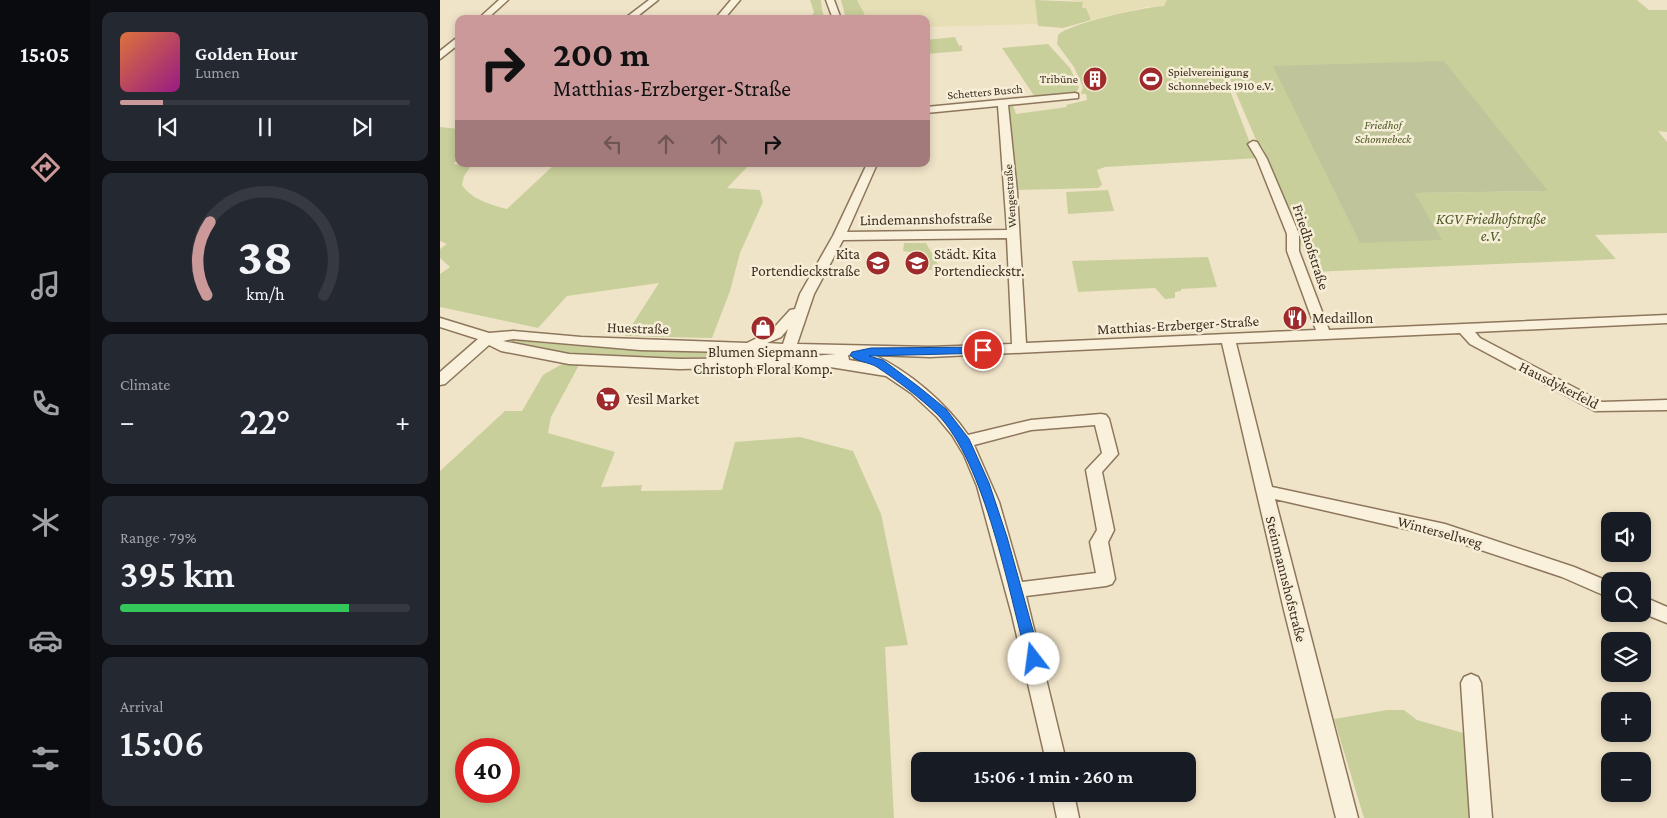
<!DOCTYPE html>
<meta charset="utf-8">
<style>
:root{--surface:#171b24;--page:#242831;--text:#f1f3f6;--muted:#9ea1a6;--line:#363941;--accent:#cc999b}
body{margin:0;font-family:"Crimson Pro",serif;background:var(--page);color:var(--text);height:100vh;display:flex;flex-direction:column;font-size:19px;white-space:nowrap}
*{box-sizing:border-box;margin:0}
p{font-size:16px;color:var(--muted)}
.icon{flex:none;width:28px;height:28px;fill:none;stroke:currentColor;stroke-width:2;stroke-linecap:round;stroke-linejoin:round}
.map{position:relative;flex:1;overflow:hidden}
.sheet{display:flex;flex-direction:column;gap:12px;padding:12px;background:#0d0f14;width:350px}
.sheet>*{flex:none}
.hud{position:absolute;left:15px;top:15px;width:475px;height:152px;border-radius:10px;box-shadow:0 2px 8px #0003;background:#cc999b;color:#111;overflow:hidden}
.buttons{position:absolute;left:1161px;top:512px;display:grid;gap:10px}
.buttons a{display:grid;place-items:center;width:50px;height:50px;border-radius:10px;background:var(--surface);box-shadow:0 2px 8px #0003;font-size:25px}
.speed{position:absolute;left:15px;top:738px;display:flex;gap:10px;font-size:25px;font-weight:700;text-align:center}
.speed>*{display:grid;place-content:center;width:65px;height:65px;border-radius:50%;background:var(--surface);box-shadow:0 2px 8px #0003;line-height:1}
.speed .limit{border:8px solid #d22;background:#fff;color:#111}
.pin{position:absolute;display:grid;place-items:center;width:42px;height:42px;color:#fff;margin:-21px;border:2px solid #fff;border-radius:50%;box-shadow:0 1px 5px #0007}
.me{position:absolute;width:55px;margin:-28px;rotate:345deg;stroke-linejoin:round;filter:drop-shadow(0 0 4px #0008)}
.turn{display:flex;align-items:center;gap:18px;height:105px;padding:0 15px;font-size:22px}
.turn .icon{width:65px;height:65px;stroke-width:2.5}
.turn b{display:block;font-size:35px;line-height:42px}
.lanes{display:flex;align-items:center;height:48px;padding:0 15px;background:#0003;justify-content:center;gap:25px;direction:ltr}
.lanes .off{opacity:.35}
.big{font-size:38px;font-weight:600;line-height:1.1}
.sheet .tile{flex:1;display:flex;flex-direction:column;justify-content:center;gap:8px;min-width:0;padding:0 18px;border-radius:10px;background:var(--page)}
.sheet .dial{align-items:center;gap:0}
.dial svg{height:130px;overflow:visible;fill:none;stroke:var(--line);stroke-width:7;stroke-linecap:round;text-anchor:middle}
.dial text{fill:var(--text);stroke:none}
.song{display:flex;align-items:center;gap:15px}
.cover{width:60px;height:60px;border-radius:8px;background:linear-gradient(135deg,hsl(20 70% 55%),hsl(310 70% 35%))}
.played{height:5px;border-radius:2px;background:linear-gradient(90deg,var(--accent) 15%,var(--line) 15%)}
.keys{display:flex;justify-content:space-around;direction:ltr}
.heat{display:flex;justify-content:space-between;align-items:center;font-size:28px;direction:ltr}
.charge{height:8px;border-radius:4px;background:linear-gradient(90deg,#34c759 79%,var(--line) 0)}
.trip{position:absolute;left:471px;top:752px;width:285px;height:50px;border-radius:10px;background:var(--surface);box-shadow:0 2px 8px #0003;font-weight:600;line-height:50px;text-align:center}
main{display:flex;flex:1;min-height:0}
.menu{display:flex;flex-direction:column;width:90px;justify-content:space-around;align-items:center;background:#090b0e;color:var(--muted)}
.menu .icon{width:35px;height:35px}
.menu .active{color:var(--accent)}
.menu b{font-size:22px;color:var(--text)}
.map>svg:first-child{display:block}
.farmland{fill:#e6deb5}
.green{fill:#c9cf9b;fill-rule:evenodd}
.cemetery{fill:#bfc49a}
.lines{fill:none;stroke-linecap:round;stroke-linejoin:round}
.minor-casing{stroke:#8d765c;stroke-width:3}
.minor{fill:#faf1dc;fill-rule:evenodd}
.route{fill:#1a73e8;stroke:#114b97}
.labels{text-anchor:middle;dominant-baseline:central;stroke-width:5;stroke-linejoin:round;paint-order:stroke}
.far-poi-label{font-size:12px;fill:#3d2e20;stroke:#f7eed8;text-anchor:start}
.far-street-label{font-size:12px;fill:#3d2e20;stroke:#f7eed8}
.far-park-label{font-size:12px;font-style:italic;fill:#4d5a26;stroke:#f7eed8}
.street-label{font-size:15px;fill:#3d2e20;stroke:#f7eed8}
.park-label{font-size:15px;font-style:italic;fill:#4d5a26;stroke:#f7eed8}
.poi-label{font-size:15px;fill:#3d2e20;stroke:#f7eed8;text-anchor:start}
</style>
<main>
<nav class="menu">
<b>15:05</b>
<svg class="icon active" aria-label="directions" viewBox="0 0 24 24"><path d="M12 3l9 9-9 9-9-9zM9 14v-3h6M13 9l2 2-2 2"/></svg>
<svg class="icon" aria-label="music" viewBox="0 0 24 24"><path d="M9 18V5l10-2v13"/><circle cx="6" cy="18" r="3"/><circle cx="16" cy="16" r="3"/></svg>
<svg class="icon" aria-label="phone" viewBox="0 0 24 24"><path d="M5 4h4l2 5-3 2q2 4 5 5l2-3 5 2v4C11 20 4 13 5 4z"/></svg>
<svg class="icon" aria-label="climate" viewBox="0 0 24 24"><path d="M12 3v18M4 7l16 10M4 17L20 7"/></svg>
<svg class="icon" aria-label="car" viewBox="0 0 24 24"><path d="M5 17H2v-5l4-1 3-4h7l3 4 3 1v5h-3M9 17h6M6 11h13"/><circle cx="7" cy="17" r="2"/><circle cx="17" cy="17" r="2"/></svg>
<svg class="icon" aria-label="filters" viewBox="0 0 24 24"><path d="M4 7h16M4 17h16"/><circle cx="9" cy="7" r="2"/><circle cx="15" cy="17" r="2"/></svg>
</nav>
<section class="sheet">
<div class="tile">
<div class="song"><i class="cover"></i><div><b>Golden Hour</b><p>Lumen</p></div></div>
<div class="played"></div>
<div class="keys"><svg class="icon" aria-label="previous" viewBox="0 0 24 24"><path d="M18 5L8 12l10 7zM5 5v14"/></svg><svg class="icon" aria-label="pause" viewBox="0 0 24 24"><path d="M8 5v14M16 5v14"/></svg><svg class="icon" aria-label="next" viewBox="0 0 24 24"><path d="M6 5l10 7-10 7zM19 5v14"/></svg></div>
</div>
<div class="tile dial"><svg viewBox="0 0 100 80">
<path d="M14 69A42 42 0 1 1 86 69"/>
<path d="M14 69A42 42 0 0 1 16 24" stroke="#cc999b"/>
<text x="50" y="56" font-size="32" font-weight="700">38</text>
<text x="50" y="72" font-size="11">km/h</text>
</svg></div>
<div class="tile"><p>Climate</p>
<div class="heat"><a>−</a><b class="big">22°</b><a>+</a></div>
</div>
<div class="tile"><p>Range · 79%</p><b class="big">395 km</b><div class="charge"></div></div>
<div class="tile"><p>Arrival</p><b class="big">15:06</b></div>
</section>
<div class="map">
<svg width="1227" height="818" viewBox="0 0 1227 818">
<rect width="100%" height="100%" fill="#f0e4c8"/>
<!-- farmland -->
<path class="farmland" d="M417,0H595L598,24L486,27V19H427Z
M631,0H727L724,6L706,7L651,20L642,8L643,2Z"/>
<!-- green -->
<path class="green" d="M370,0H381L382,10L385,19H281L371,17L374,12Z
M401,0H417L427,19H406Z
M595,0L643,2L642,8H646L651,20L623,28L598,26Z
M727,0H1197L1209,10H1227V132L1218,131L1227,142V233L1155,235L1176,259L873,272L823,148L816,140L785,67H781L810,143L819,158L665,167L657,170L662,185L658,188L576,190L569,106L573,105L576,114L627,107L626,105L647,100L646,94H641L643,87L634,67L617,44L618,35C630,23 705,7 724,6ZM834,66L1107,191L975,193L1001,240L870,138Z
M515,37L519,46L522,45V51L486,54V40Z
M608,44L630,68L639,87L636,93L595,97L562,48Z
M0,127L19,129V159L13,164L31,166L24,176L22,185C31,199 51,205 67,209L115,164H310L287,188L320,190L323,202L300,253L290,291L272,338L185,336L219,283L127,296L98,328L0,307V274L10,267L0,258V249L7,244L0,241Z
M668,190L674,211L628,214L626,192Z
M464,243H486L499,266L492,270L472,267L470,252L463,251Z
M768,257L777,287L741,289V291L735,292V298L725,299L715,288L638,292L632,261Z
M72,340C153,349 233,351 314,351L313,355L215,359L131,354L69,344Z
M122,364L139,365L111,417L108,433L175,452L161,487L202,485L201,491L282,490L295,442L360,437L413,451L441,514L468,645L445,647L454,818H0V471L65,411H82L103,375ZM26,749H69V791H26Z
M947,710H964L977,720L1027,734L1030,818H924L894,719Z"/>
<!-- cemetery -->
<path class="cemetery" d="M1004,61L1108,191L975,193L1002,240L920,243L833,66Z"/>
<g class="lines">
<defs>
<path id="minor" d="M59,0H68L47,19H38Z
M209,0H218L194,19H184Z
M291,0H300L284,19H275Z
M386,0H394L401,19H393Z
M19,36V44L0,59V51Z
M635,93L638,94V98L568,105L577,192L586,343L876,330L847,251V234L817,159L808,144L813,141L817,142L827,159L859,234V251L889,330L1227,315V323L1035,332L1040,338L1162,402L1227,400V410L1155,411L1030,344L1020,333L796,343L832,487L1005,524L1134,567L1170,582V598L1122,577L1005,538L835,499L918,818H896L844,610L782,343L490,357L434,355C469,371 507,404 528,435L591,420L661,414L666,415L669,419L678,454L662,472L674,530L668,542L675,579L672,584L666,586L586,596L626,761H606L572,615L537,486L524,455L512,435L497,417L471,393L446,376L384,366L239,369L129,364L61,351L49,345L5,384L0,385V372L38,339L0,327V318L49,333L73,331L141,337L307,343L331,331L350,310L355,309L360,294L393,236L427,164H437L407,232L567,230L558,106L486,113V107ZM567,238L572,344L490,347L357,344L374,294L403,240ZM348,329L343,344L327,343L341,337ZM73,339L200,350L340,353V358L239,359L129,354L63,341ZM354,353L396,354L352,358ZM408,355H414L415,359L427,363L409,360ZM655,425L662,453L646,470L657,530L650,542L656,573L582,582L559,502L534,445L591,430Z
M1202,596L1227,607V623L1202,613Z
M1031,674L1038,677L1041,683L1052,818H1030L1021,683L1024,677Z
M612,794H634L639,818H617Z"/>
</defs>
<!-- minor casing -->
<use href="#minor" class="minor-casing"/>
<!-- minor -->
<use href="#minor" class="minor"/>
</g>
<!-- route -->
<path class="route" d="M543,347L547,348V353L429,356L443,360L479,387L506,409L529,439L549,483L567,537L601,659L599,664L594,666L589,664L587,659C569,593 545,462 497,414C479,397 458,381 437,367C429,362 416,362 410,355L412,352L431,348Z"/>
<!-- icons -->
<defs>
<symbol id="building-disc" viewBox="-11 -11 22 22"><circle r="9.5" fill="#9e2a2b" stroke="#f7eed8"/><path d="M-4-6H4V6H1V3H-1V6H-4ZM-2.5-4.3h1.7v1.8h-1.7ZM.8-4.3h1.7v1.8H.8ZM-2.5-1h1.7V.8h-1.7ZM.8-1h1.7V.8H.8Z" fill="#fff"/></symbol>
<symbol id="stadium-disc" viewBox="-11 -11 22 22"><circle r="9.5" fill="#9e2a2b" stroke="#f7eed8"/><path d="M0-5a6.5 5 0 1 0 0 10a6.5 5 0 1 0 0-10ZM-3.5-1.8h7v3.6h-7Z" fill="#fff"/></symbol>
<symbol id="school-disc" viewBox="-11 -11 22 22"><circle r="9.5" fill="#9e2a2b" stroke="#f7eed8"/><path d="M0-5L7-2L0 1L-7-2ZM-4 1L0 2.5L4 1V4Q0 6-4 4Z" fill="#fff"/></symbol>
<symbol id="restaurant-disc" viewBox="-11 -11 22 22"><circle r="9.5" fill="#9e2a2b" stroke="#f7eed8"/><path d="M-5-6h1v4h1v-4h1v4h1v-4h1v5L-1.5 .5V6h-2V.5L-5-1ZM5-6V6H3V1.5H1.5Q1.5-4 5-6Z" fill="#fff"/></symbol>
<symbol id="shop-disc" viewBox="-11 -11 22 22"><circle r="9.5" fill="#9e2a2b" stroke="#f7eed8"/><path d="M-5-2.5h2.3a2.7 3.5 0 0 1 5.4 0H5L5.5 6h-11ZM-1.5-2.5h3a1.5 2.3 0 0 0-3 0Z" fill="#fff"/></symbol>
<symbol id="supermarket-disc" viewBox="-11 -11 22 22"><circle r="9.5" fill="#9e2a2b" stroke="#f7eed8"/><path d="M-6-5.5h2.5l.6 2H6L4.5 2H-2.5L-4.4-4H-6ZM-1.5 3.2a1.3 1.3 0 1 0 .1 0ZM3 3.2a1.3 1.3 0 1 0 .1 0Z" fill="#fff"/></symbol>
</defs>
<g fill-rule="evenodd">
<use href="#building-disc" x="641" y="65" width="28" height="28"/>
<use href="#stadium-disc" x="697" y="65" width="28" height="28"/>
<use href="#school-disc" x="424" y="249" width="28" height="28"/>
<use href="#school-disc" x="463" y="249" width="28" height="28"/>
<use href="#restaurant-disc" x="841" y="304" width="28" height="28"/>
<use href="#shop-disc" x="309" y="314" width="28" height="28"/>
<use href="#supermarket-disc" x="154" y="385" width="28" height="28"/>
</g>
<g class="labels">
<!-- far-poi labels -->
<g class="far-poi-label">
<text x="728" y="72">Spielvereinigung<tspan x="728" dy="14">Schonnebeck 1910 e.V.</tspan></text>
<text x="638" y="79" text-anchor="end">Tribüne</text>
</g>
<!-- far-street labels -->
<g class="far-street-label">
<text transform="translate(545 92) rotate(-5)">Schetters Busch</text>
<text transform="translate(570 196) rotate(-94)">Wengestraße</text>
</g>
<!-- far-park labels -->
<g class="far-park-label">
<text x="943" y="125">Friedhof<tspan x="943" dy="14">Schonnebeck</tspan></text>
</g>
<!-- street labels -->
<g class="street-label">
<text transform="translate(486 219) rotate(-1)">Lindemannshofstraße</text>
<text transform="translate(871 247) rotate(72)">Friedhofstraße</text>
<text transform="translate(738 325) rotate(-3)">Matthias-Erzberger-Straße</text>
<text transform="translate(198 328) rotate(2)">Huestraße</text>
<text transform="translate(1119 385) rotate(27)">Hausdykerfeld</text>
<text transform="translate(1000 532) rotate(15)">Wintersellweg</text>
<text transform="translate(846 579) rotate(76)">Steinmannshofstraße</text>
</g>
<!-- park labels -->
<g class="park-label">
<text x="1051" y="219">KGV Friedhofstraße<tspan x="1051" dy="17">e.V.</tspan></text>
</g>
<!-- poi labels -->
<g class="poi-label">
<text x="420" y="254" text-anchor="end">Kita<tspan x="420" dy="17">Portendieckstraße</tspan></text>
<text x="494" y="254">Städt. Kita<tspan x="494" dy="17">Portendieckstr.</tspan></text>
<text x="872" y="318">Medaillon</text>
<text x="323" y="352" text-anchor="middle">Blumen Siepmann<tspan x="323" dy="17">Christoph Floral Komp.</tspan></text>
<text x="186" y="399">Yesil Market</text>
</g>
</g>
</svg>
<div class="buttons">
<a><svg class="icon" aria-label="sound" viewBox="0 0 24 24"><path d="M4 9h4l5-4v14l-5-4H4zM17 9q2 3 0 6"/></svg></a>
<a><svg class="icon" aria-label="search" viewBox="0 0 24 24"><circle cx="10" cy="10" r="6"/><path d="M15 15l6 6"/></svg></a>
<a><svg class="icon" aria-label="layers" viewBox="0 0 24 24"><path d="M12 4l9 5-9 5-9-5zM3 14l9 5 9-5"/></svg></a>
<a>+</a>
<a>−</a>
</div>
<div class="speed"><div class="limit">40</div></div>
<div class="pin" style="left:543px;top:350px;background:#d93025"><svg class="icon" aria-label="arrive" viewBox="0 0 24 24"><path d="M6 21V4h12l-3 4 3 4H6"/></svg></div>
<svg class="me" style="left:594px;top:659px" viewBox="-20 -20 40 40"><circle r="19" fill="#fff"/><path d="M0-13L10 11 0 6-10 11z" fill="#1a73e8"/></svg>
<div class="trip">15:06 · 1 min · 260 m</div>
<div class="hud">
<div class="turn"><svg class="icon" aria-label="right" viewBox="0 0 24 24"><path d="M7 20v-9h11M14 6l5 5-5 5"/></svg><div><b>200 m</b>Matthias-Erzberger-Straße</div></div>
<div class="lanes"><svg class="icon off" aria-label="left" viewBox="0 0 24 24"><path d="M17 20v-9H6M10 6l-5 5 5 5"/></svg><svg class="icon off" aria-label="ahead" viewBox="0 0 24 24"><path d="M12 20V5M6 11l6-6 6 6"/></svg><svg class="icon off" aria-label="ahead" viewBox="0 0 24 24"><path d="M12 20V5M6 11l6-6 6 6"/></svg><svg class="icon" aria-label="right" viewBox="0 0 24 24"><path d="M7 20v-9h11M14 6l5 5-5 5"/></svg></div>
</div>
</div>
</main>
